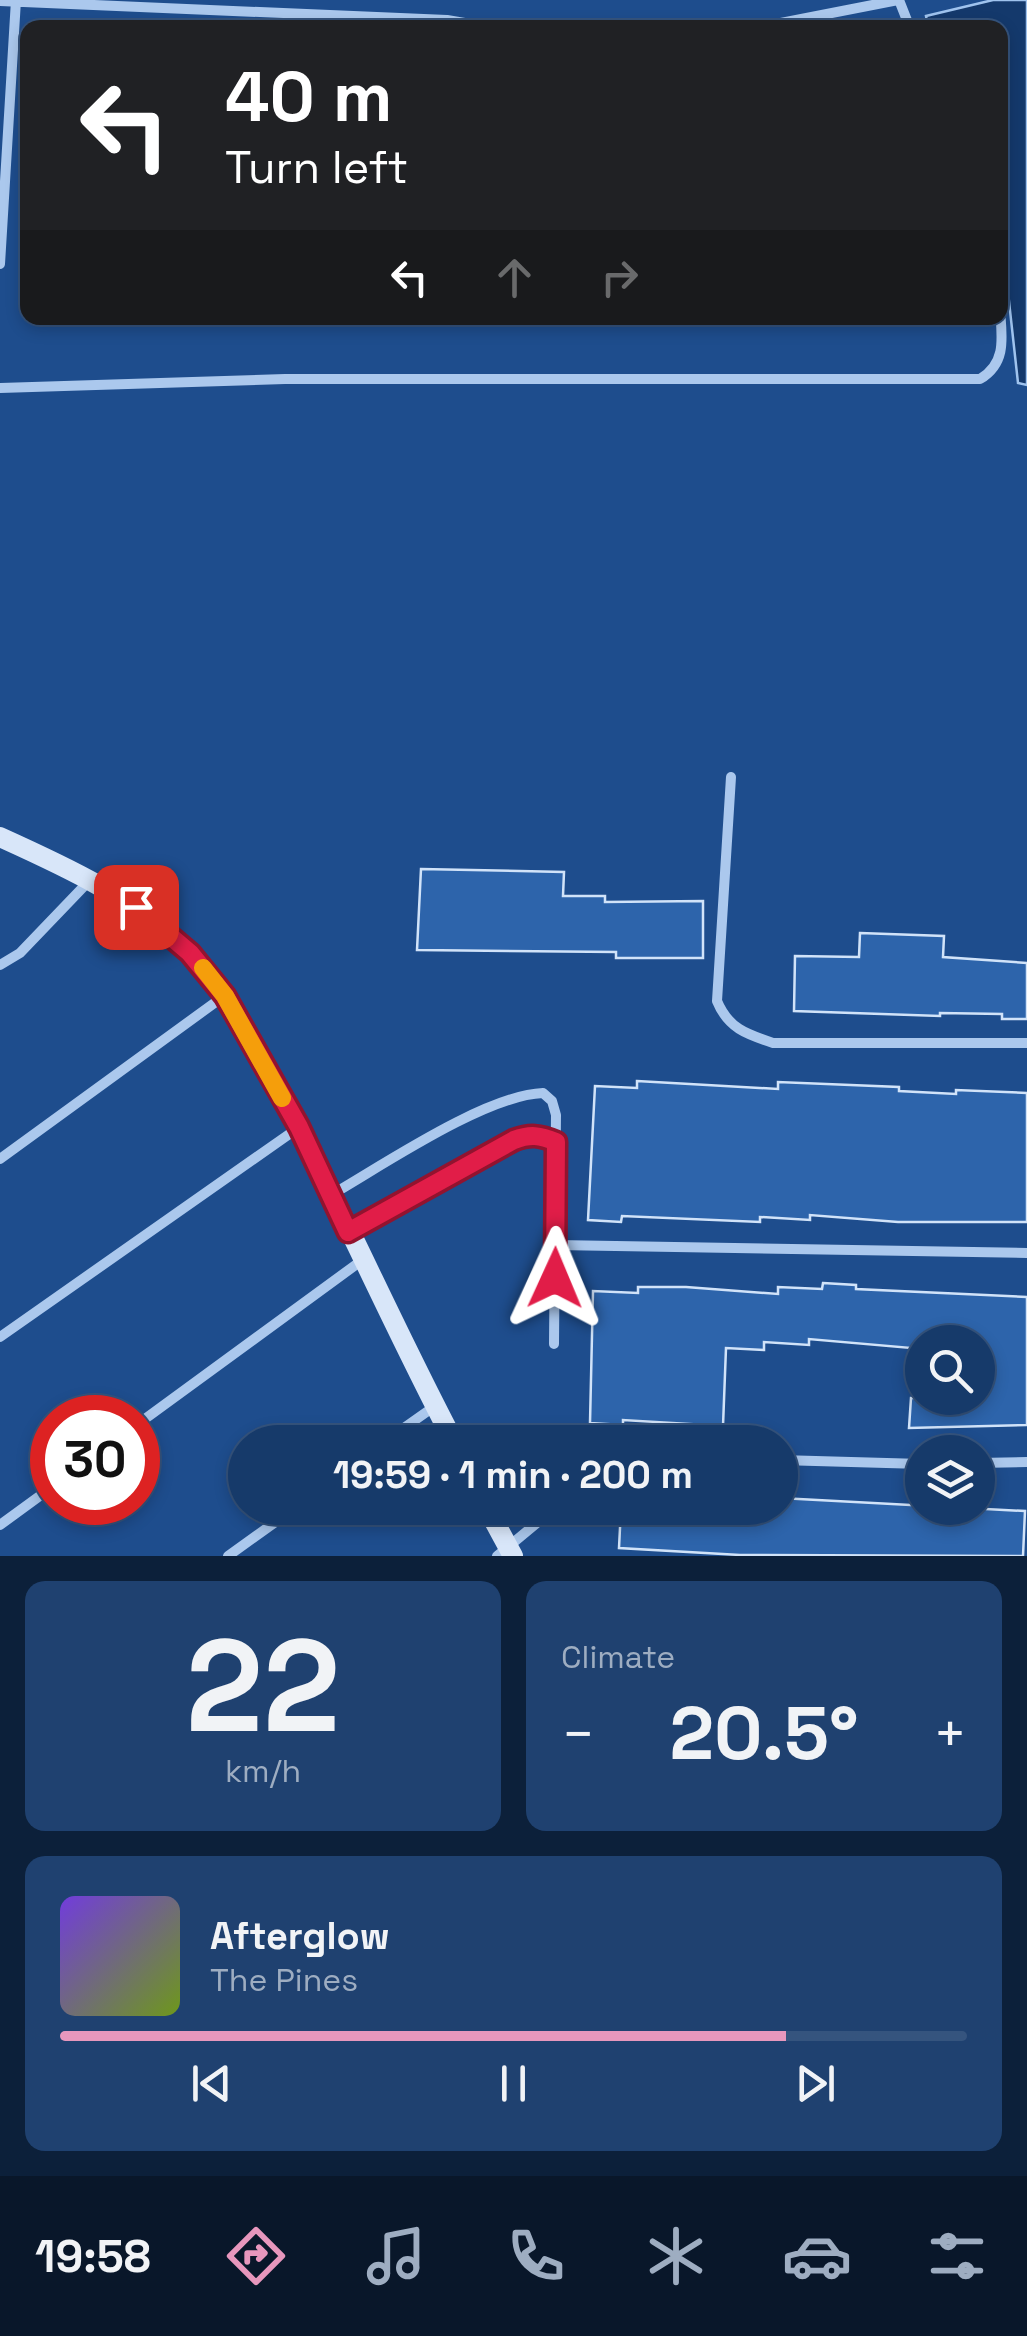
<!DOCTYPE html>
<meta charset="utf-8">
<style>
:root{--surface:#163a6a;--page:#1f4170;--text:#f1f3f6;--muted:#9eadc1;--line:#35547e;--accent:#e797bd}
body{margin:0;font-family:"Space Grotesk",sans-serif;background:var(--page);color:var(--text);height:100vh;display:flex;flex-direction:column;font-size:38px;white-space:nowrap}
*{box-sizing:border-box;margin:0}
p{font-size:32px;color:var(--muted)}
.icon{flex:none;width:55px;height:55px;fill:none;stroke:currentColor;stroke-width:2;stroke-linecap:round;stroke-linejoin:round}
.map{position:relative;height:1556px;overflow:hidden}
.details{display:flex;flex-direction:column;gap:25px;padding:25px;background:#0c203a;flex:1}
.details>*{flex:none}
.guide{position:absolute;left:20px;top:20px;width:988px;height:305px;border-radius:20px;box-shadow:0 5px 15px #0003,0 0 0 2px var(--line);background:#202124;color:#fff;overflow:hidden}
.tools{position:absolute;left:905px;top:1325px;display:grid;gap:20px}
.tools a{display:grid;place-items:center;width:90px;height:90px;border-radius:50%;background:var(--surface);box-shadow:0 5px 15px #0003,0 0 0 2px var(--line);font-size:50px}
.speed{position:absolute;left:30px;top:1395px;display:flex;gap:20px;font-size:50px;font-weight:700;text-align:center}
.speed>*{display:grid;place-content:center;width:130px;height:130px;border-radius:50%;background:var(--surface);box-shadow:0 5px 15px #0003,0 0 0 2px var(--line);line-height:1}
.speed .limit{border:15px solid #d22;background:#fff;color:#111}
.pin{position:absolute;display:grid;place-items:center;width:85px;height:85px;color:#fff;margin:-42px;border-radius:20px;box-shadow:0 5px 15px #0006}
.me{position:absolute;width:110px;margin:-55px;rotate:1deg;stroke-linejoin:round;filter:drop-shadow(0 0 8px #0008)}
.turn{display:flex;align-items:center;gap:35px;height:210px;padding:0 40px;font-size:45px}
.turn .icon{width:130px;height:130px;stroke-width:2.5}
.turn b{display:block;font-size:70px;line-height:85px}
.lanes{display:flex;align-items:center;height:95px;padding:0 40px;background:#0003;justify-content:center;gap:50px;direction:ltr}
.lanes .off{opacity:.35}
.big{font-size:75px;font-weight:700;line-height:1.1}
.details .tile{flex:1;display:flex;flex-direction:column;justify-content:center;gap:15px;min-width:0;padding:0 35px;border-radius:20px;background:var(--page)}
.details .dial{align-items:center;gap:0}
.dial b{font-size:130px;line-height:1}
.song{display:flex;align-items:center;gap:30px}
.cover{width:120px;height:120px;border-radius:15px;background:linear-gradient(135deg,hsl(260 70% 55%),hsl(80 70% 35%))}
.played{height:10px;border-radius:5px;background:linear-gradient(90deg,var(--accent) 80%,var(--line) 80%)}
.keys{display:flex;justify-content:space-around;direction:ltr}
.heat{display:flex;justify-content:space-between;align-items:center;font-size:55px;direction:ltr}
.details .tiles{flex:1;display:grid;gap:25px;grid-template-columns:1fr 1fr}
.tile:last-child{grid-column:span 2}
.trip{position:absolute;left:228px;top:1425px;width:570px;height:100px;border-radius:50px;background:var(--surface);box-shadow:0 5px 15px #0003,0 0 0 2px var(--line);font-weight:700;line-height:100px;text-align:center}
.menu{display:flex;height:160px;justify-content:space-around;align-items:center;background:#09172a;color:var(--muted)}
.menu .icon{width:70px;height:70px}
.menu .active{color:var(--accent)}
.menu b{font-size:45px;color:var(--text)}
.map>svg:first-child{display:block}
.water{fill:#14396c;stroke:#9fc3ee;stroke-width:2.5}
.building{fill:#2d64ab;stroke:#d1e3f9;stroke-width:2.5}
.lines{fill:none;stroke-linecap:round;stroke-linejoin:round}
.street{stroke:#abc8ed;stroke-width:10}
.secondary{stroke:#d8e6f9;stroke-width:20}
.route-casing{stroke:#92132f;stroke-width:25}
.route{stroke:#e11d48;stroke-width:18}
.slow{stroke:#f59e0b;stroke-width:18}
</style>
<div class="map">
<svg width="1027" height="1556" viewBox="0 0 1027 1556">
<rect width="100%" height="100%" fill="#1e4d8d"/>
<!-- water -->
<path class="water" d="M993,0H1027V385L1018,383L1000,220V28L928,27L926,16Z"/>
<!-- building -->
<path class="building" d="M421,869L564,872L563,896H605V902L703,901V958H616V952L417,950Z
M860,933L944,936L943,957L1027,963V1019H1002V1014L940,1013V1016L794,1011L795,956L859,957Z
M637,1081L778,1089V1082L899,1087V1091L956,1094V1090L1027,1093V1222H898L810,1215V1220L760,1217V1222L622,1216L621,1222L588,1220L595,1086L637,1088Z
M823,1283L856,1285V1289L1027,1297V1425L909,1428L911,1398H978V1342H922V1349L809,1339V1345L764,1342V1350L726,1348L723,1426L623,1420V1425L590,1423L593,1291L638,1293V1287H686L778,1294V1287L822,1289Z
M780,1498L1025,1511L1023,1556L740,1555L619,1548L621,1508H780Z"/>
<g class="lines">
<!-- street -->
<path class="street" d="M899,0L910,28
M0,1L447,20L494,28
M755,28L898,0
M0,264L16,0
M0,388L285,379H980C1007,363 1002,337 1000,310
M731,777L717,1001C728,1028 746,1034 773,1043H1027
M0,965L20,953L90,880
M0,1159L224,996
M331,1195C383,1165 486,1095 543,1093L552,1101L556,1115L554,1344
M349,1231L514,1140L528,1134L555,1142
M556,1245L1027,1253
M0,1337L298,1128
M138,1424L361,1261
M384,1442L435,1406
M780,1460L922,1464
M978,1463L1027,1462
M0,1525L52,1487
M228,1556L295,1508
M497,1556L555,1508"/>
<!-- secondary -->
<path class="secondary" d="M0,837C73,870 127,895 187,950C222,982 243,1029 267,1070C335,1191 389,1319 454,1442
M487,1508L513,1556"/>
</g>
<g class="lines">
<defs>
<path id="route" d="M136,907L190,953L225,996L299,1127L348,1232L514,1140C530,1134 540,1135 556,1142L555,1278"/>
</defs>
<!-- route casing -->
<use href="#route" class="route-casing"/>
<!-- route -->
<use href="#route" class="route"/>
<!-- slow -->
<path class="slow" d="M203,968L225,996L282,1098"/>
</g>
</svg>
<div class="tools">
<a><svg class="icon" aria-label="search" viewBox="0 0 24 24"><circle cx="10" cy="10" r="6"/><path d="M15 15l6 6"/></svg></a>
<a><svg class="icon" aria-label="layers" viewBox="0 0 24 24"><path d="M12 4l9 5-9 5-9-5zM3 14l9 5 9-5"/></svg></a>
</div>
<div class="speed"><div class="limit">30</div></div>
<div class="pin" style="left:136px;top:907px;background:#d93025"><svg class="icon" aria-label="arrive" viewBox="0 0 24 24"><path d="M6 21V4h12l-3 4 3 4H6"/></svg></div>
<svg class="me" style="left:555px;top:1278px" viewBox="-20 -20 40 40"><path d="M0-17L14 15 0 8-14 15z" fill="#e11d48" stroke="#fff" stroke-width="4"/></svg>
<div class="trip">19:59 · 1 min · 200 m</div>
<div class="guide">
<div class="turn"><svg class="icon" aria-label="left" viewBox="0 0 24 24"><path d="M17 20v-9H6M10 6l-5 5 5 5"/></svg><div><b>40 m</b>Turn left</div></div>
<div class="lanes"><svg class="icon" aria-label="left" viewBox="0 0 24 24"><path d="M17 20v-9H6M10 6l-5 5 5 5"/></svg><svg class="icon off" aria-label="ahead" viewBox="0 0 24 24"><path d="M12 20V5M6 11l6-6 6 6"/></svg><svg class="icon off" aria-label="right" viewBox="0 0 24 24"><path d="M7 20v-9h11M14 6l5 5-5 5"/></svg></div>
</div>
</div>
<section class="details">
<div class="tiles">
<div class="tile dial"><b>22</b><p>km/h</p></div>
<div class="tile"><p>Climate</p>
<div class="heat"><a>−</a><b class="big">20.5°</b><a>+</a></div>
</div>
<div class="tile">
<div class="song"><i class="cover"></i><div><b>Afterglow</b><p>The Pines</p></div></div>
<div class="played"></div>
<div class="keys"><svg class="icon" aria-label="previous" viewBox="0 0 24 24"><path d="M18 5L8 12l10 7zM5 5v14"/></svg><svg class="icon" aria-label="pause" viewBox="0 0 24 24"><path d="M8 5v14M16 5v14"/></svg><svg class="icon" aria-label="next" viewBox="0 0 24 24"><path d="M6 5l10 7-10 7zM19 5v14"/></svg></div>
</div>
</div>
</section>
<nav class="menu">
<b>19:58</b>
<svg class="icon active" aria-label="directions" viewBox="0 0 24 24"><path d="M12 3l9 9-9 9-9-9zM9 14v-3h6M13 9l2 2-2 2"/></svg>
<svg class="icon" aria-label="music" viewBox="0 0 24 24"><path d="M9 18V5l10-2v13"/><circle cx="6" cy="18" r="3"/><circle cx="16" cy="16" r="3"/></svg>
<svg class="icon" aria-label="phone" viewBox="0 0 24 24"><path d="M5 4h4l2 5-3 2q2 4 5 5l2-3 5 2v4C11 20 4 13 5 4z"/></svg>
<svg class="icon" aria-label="climate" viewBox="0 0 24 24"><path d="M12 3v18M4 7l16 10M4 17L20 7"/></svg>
<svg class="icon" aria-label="car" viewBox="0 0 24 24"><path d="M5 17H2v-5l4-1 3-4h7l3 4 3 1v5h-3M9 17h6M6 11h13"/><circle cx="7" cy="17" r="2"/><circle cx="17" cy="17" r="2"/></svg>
<svg class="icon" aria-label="filters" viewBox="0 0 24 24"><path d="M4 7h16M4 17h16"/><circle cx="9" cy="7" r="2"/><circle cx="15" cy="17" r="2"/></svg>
</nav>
